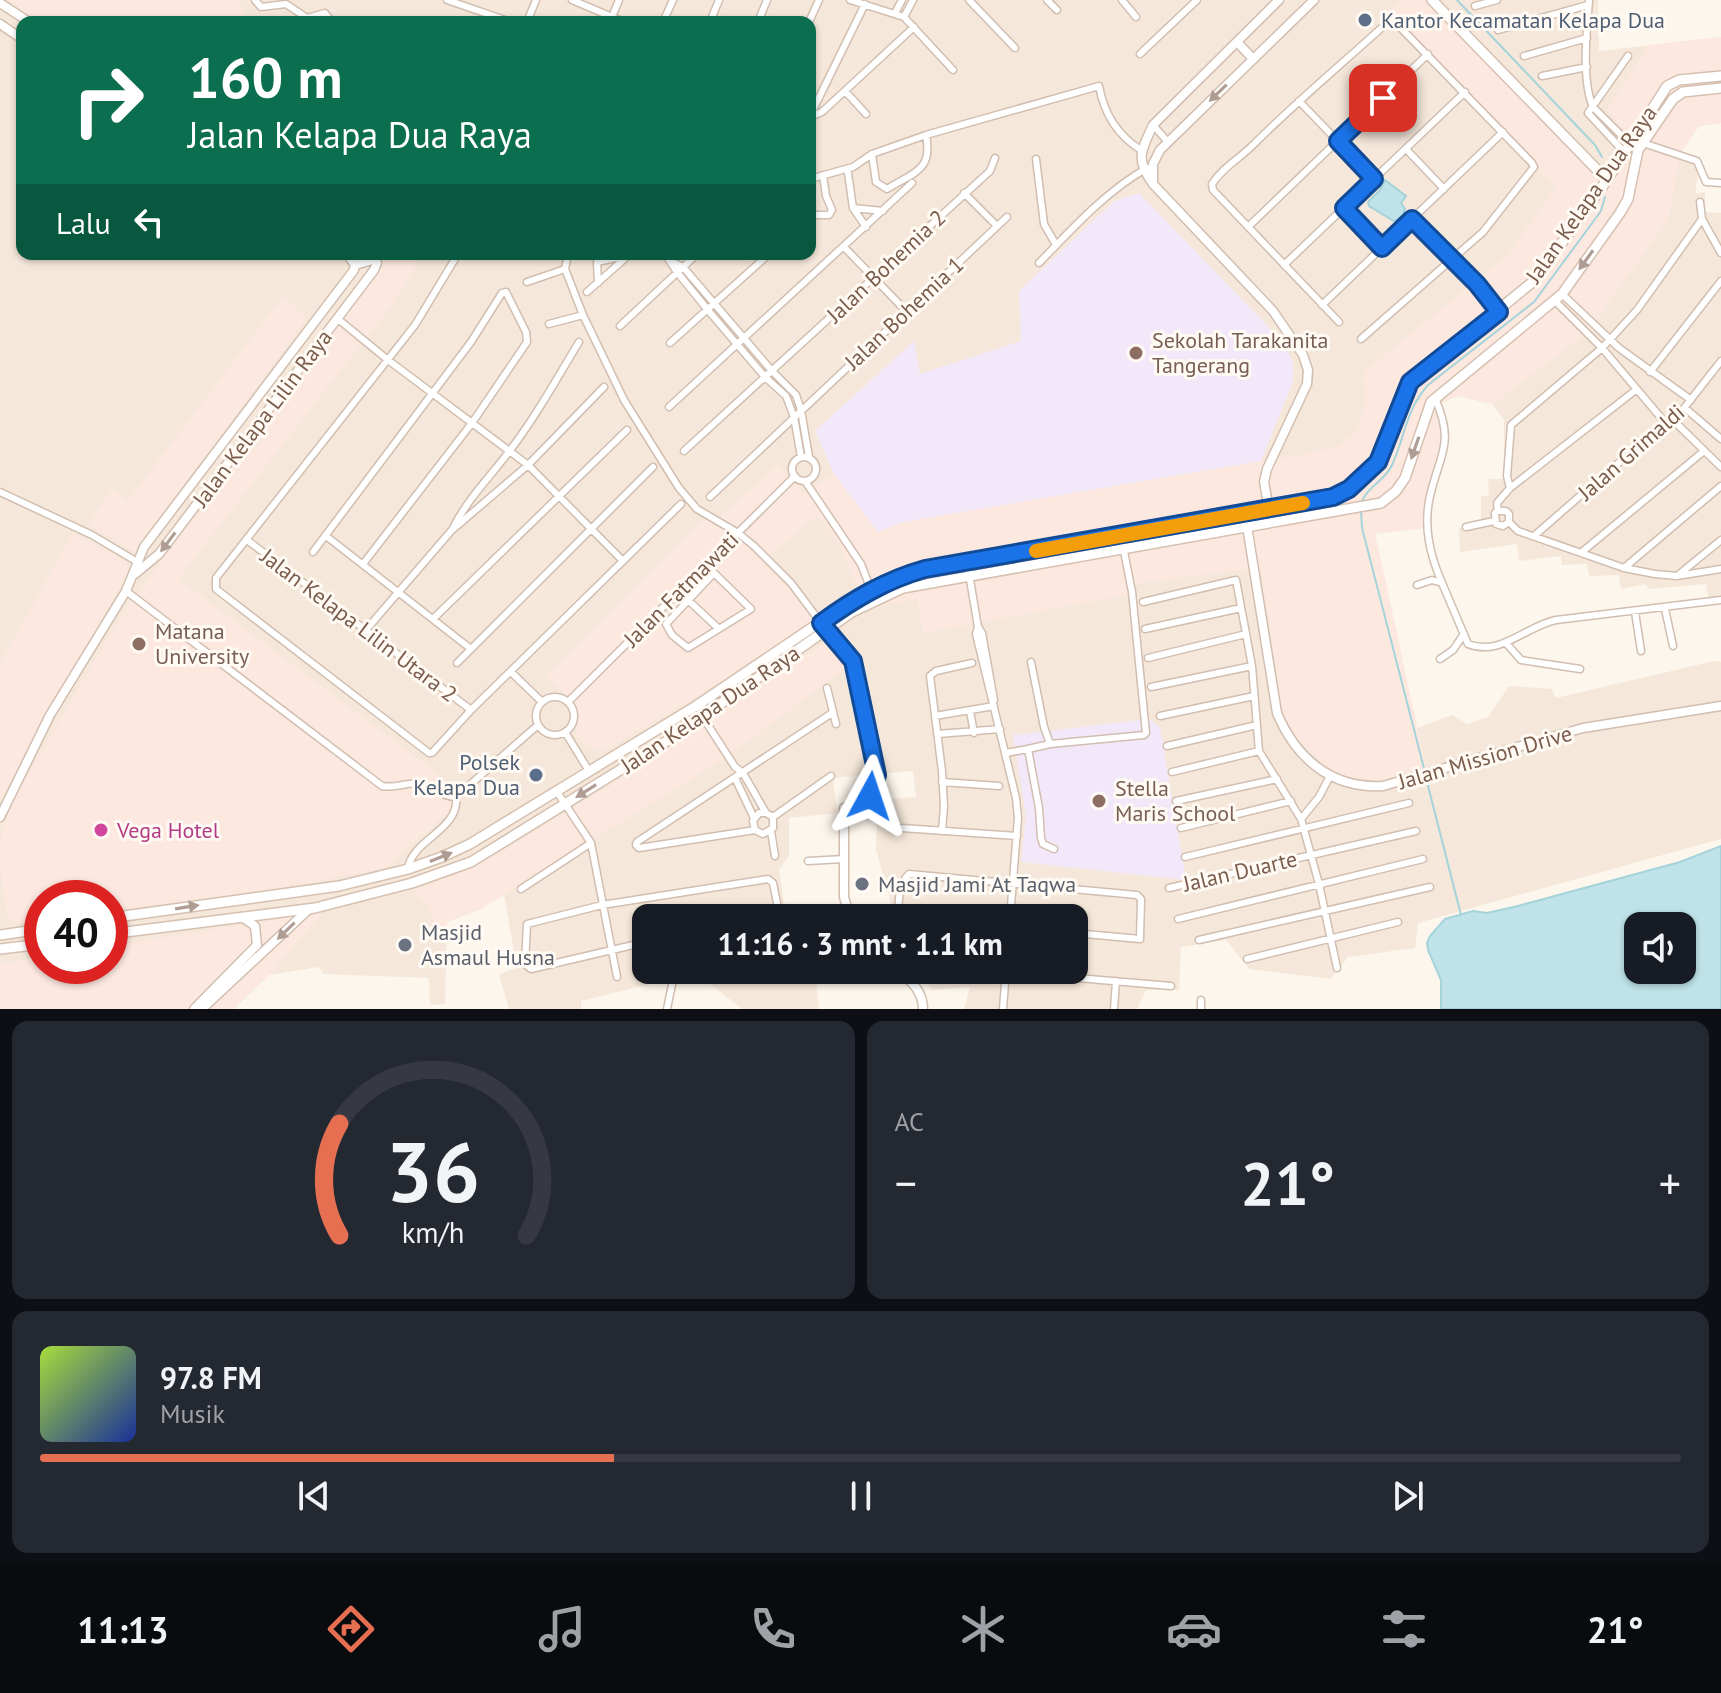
<!DOCTYPE html>
<html lang="id">
<meta charset="utf-8">
<style>
:root{--surface:#171b24;--page:#242831;--text:#f1f3f6;--muted:#9ea1a6;--line:#363941;--accent:#e76f51}
body{margin:0;font-family:"PT Sans",sans-serif;background:var(--page);color:var(--text);height:100vh;display:flex;flex-direction:column;font-size:30px;white-space:nowrap}
*{box-sizing:border-box;margin:0}
p{font-size:26px;color:var(--muted)}
.icon{flex:none;width:44px;height:44px;fill:none;stroke:currentColor;stroke-width:2;stroke-linecap:round;stroke-linejoin:round}
.map{position:relative;height:1009px;overflow:hidden}
.drawer{display:flex;flex-direction:column;gap:12px;padding:12px;background:#0d0f14;flex:1}
.drawer>*{flex:none}
.hud{position:absolute;left:16px;top:16px;width:800px;height:244px;border-radius:16px;box-shadow:0 2px 6px #0004;background:#0b6e4f;color:#fff;overflow:hidden}
.controls{position:absolute;left:1624px;top:912px;display:grid;gap:16px}
.controls a{display:grid;place-items:center;width:72px;height:72px;border-radius:16px;background:var(--surface);box-shadow:0 2px 6px #0004;font-size:40px}
.speed{position:absolute;left:24px;top:880px;display:flex;gap:16px;font-size:40px;font-weight:700;text-align:center}
.speed>*{display:grid;place-content:center;width:104px;height:104px;border-radius:50%;background:var(--surface);box-shadow:0 2px 6px #0004;line-height:1}
.speed .limit{border:12px solid #d22;background:#fff;color:#111}
.pin{position:absolute;display:grid;place-items:center;width:68px;height:68px;color:#fff;margin:-34px;border-radius:16px;box-shadow:0 4px 12px #0006}
.me{position:absolute;width:88px;margin:-44px;rotate:5deg;stroke-linejoin:round;filter:drop-shadow(0 0 6px #0008)}
.turn{display:flex;align-items:center;gap:28px;height:168px;padding:0 40px;font-size:36px}
.turn .icon{width:104px;height:104px;stroke-width:2.5}
.turn b{display:block;font-size:56px;line-height:68px}
.then{display:flex;align-items:center;height:76px;padding:0 40px;background:#0003;gap:16px;font-size:30px}
.big{font-size:60px;font-weight:600;line-height:1.1}
.drawer .card{flex:1;display:flex;flex-direction:column;justify-content:center;gap:12px;min-width:0;padding:0 28px;border-radius:16px;background:var(--page)}
.drawer .dial{align-items:center;gap:0}
.dial svg{height:208px;overflow:visible;fill:none;stroke:var(--line);stroke-width:7;stroke-linecap:round;text-anchor:middle}
.dial text{fill:var(--text);stroke:none}
.song{display:flex;align-items:center;gap:24px}
.cover{width:96px;height:96px;border-radius:12px;background:linear-gradient(135deg,hsl(80 70% 55%),hsl(230 70% 35%))}
.played{height:8px;border-radius:4px;background:linear-gradient(90deg,var(--accent) 35%,var(--line) 35%)}
.keys{display:flex;justify-content:space-around;direction:ltr}
.heat{display:flex;justify-content:space-between;align-items:center;font-size:44px;direction:ltr}
.drawer .tiles{flex:1;display:grid;gap:12px;grid-template-columns:1fr 1fr}
.card:last-child{grid-column:span 2}
.trip{position:absolute;left:632px;top:904px;width:456px;height:80px;border-radius:16px;background:var(--surface);box-shadow:0 2px 6px #0004;font-weight:600;line-height:80px;text-align:center}
.tabs{display:flex;height:128px;justify-content:space-around;align-items:center;background:#090b0e;color:var(--muted)}
.tabs .icon{width:56px;height:56px}
.tabs .active{color:var(--accent)}
.tabs b{font-size:36px;color:var(--text)}
.map>svg:first-child{display:block}
.residential{fill:#f5e8da;fill-rule:evenodd}
.commercial{fill:#fde8e0}
.education{fill:#f3e8fa}
.water{fill:#bfe3e8;stroke:#a5d3da;stroke-width:2;fill-rule:evenodd}
.lines{fill:none;stroke-linecap:round;stroke-linejoin:round}
.stream{stroke:#a5d3da;stroke-width:2}
.minor-casing{stroke:#d1beb0;stroke-width:9}
.tertiary-casing{stroke:#d1beb0;stroke-width:11}
.secondary-casing{stroke:#d6c0b0;stroke-width:12}
.minor{stroke:#fff;stroke-width:6}
.tertiary{stroke:#fff;stroke-width:8}
.secondary{stroke:#fff;stroke-width:9}
.oneway{fill:#af9d94}
.route-casing{stroke:#114b97;stroke-width:20}
.route{stroke:#1a73e8;stroke-width:14}
.slow{stroke:#f59e0b;stroke-width:14}
.service-dot{fill:#5c6f8a;stroke:#fffaf3;stroke-width:3}
.education-dot{fill:#8d6e63;stroke:#fffaf3;stroke-width:3}
.hotel-dot{fill:#d1479c;stroke:#fffaf3;stroke-width:3}
.worship-dot{fill:#6b7280;stroke:#fffaf3;stroke-width:3}
.labels{text-anchor:middle;dominant-baseline:central;stroke-width:6;stroke-linejoin:round;paint-order:stroke}
.service-label{font-size:22px;fill:#4e5e75;stroke:#fffaf3;text-anchor:start}
.street-label{font-size:22px;fill:#7a5c4d;stroke:#fffaf3}
.education-label{font-size:22px;fill:#785e54;stroke:#fffaf3;text-anchor:start}
.hotel-label{font-size:22px;fill:#b23c85;stroke:#fffaf3;text-anchor:start}
.worship-label{font-size:22px;fill:#5b616d;stroke:#fffaf3;text-anchor:start}
</style>
<div class="map">
<svg width="1721" height="1009" viewBox="0 0 1721 1009">
<rect width="100%" height="100%" fill="#fdf6ec"/>
<!-- residential -->
<path class="residential" d="M0,0H1598L1599,51L1721,37V123L1699,126L1680,154L1699,167L1695,194L1705,192V212L1721,213V602L1709,603L1706,584L1648,589L1646,584L1621,589L1619,575L1589,576L1587,564L1562,565L1561,556L1519,561L1517,544L1460,552L1459,528L1481,526V496H1489L1488,479H1504V420L1492,404L1458,396L1436,406L1442,438L1428,493L1424,528L1374,534L1417,728L1452,715L1467,724L1488,717L1509,686L1552,689L1556,698L1714,661L1721,662V839L1418,923L1415,948L1348,957L1331,979L1249,969L1226,940L1181,947L1179,990H1146L1137,1009H964L970,987L933,990L912,970H1074V918H895L876,849L878,800L916,797L913,771L833,778L837,813L789,818V856L779,870L785,909L796,918H646V970H657L654,983L581,1001V1009H509L499,974L517,968L504,895L479,910L447,922L445,1004L430,1005L429,978L324,974L319,967L269,975L234,1009H0ZM22,22H810V254H22ZM42,898H110V966H42Z
M692,970H815L819,1009H742Z"/>
<!-- commercial -->
<path class="commercial" d="M6,0H237L248,22H37Z
M1401,0H1436L1592,167L1608,166L1627,136L1607,109L1649,45L1721,37V123L1699,126L1680,154L1669,218L1587,333L1493,404L1457,396L1436,406L1442,438L1440,454L1428,493L1424,528L1375,533L1426,767L1396,778L1372,780L1348,777L1325,766L1295,736L1283,716L1261,567L1126,585L1127,595L923,633L918,599L888,604L868,611L838,543L817,515L762,562L793,592L815,622L754,663L601,752L584,744L576,736L578,707L546,677L705,518L715,522L778,465L803,495L834,474L878,532L903,522L1300,455L1338,446L1357,432L1365,406L1364,372L1508,255L1556,186L1387,13Z
M386,254H423L394,302L178,579L430,768L461,801L384,868L287,887L110,911V898H42V920L15,924L7,915L1,872V837L12,801L123,613L335,329Z
M283,296L307,318L134,552L88,524L112,489L128,501Z
M73,533L126,562L128,572L0,800V664Z
M828,640L848,666L722,760L479,910L447,921V933L439,937L429,908L414,892L491,858L621,779Z
M323,912L269,975L234,1009H0V964L42,957V966H110V946Z"/>
<!-- education -->
<path class="education" d="M1139,193L1285,344L1293,363V381L1261,461L903,522L878,532L834,474L815,431L914,341L920,374L1021,341L1019,291L1114,201Z
M1150,719L1160,728L1186,880L1021,862L1026,816L1013,735Z"/>
<!-- water -->
<path class="water" d="M1385,180L1406,196L1401,203L1405,209L1403,215L1394,221L1369,206L1368,202L1380,190Z
M1721,846V1009H1441V980L1428,950L1427,943L1430,936L1445,919L1473,911L1487,913L1518,906L1680,862ZM1638,926H1682V970H1638Z"/>
<g class="lines">
<!-- stream -->
<path class="stream" d="M1457,0L1595,145L1602,157
M1361,504C1366,487 1385,481 1392,465C1406,435 1405,411 1428,385L1534,302L1601,211L1605,197
M1361,510L1362,528L1425,772
M1426,778L1461,915"/>
<defs>
<path id="minor" d="M255,0L261,7L286,4L307,18L325,13L332,22
M447,0L511,22
M572,0L624,22
M850,0L904,17L953,70
M969,0L1015,48
M1047,0L1057,10
M1122,0L1136,17
M1589,0C1587,29 1581,80 1593,107L1630,144
M1475,6L1497,0
M614,12L619,0
M895,13L902,0
M904,17L913,0
M527,22L536,0
M663,22L673,0
M710,22L719,0
M758,22L767,0
M809,22L819,0
M1498,30L1588,5
M1140,54L1197,0
M1524,56L1587,38
M1542,76L1587,67
M845,91L866,114
M1299,101L1374,179
M810,116L865,4
M810,117L822,112L914,27
M1153,125L1168,142
M1643,143L1697,161L1706,182L1721,183
M1406,149L1444,189
M1625,153L1588,113L1628,56
M872,154L926,135
M1036,159L1044,224L1056,245
M848,173L853,208L866,227
M810,179L853,167L872,154L876,182L887,189C914,172 933,171 926,135L1099,86C1104,114 1117,135 1141,150
M964,193L997,226
M853,208L883,211
M1344,208L1382,248
M817,215H829L832,210L826,196L823,175
M1412,219L1477,284L1499,312
M1702,219L1721,253
M1248,227L1428,54
M844,247L906,311
M458,254L415,325L216,578V589L429,753H432L471,710L681,504
M568,254L565,269L583,315L624,400L679,488L697,509L738,533L754,546L791,583L821,623
M665,254L677,272L707,309L765,377L786,396L794,417L801,457
M672,262L683,267L772,371L796,395L801,410L809,457
M1039,263C1072,229 1105,192 1147,168
M1284,265L1465,92
M527,282L565,269
M598,283L597,262L625,256
M587,292L630,254
M1562,294L1619,348L1691,400
M1554,300L1602,348L1668,426
M1322,305L1503,132
M338,319L388,360L528,465L623,561
M1339,322L1213,190L1212,184C1223,167 1239,159 1253,145C1296,102 1343,63 1388,22L1394,21L1532,163L1534,167L1483,232L1361,339
M549,324L583,315
M620,326L697,254
M670,343L769,254
M1650,372L1721,281
M1435,398C1455,444 1440,453 1430,496C1423,527 1430,555 1442,583
M669,407L912,183
M1685,408L1721,439
M1674,421L1721,467
M684,451L990,171L995,158
M792 469a12 12 0 1 1 24 0a12 12 0 1 1-24 0Z
M805,481L861,564L871,590
M1510,488L1507,476L1511,425L1602,348L1637,310L1702,219L1700,202
M0,492L92,535L139,563
M710,497L1007,217
M1498,511L1497,503L1510,488L1637,389
M1509,522L1503,526L1496,524L1495,513L1498,511H1506L1509,514V522L1518,531L1624,568L1655,574L1677,576L1721,569
M1466,527L1494,521
M453,528C467,500 489,478 508,453C535,418 556,380 579,342
M326,536L471,649
M1534,536L1612,468L1674,421L1721,361
M247,540L471,710
M313,552L471,342L502,293L506,292L526,332L527,342L472,423L363,564
M1582,552L1704,451
M967,562L978,627L976,634L1016,798L1018,818L1010,918
M1624,568L1721,486
M714,573L751,609L688,648L672,635L666,624Z
M1677,576L1721,540
M1417,585L1432,580L1442,583L1468,644C1500,657 1526,626 1556,620L1721,600
M126,591L382,786C398,789 407,781 420,784C434,786 441,797 456,797
M688,600L719,629
M1143,602L1236,580L1252,666L1259,751L1301,819L1319,884L1337,968
M1665,609L1673,646
M1635,612L1641,651
M434,618L627,430
M978,627L982,633L994,700
M1145,629L1241,608
M365,631L451,531L528,465L604,387
M1506,643L1521,660L1580,669
M1148,658L1246,634
M1440,659L1453,650L1464,634
M1031,662L1044,727L1050,744
M457,663L653,467
M512,673L542,702
M1151,687L1252,666
M827,688L836,724
M536 716a19 19 0 1 1 38 0a19 19 0 1 1-38 0Z
M568,702L795,476
M970,711L974,733
M702,716L735,767L743,773L766,813L773,817V828L763,834L755,830L753,821L759,813H766
M935,716L994,706
M1160,716L1254,696
M565,732L589,771
M938,734L1000,729
M1167,746L1257,725
M1006,753L1028,749
M1172,772L1259,751
M735,778L754,818
M942,782L999,786
M557,792L591,843L617,977
M456,797L538,725
M1176,801L1277,779
M773,817L831,776
M1301,819L1319,797L1330,776
M902,828L1017,836
M1181,828L1291,801
M771,831L775,856
M942,831L944,806L942,771L930,676L936,671L972,663
M636,845L637,842L832,713
M636,845L639,848L755,830
M1054,849L1043,844L1041,838L1039,808L1028,749L1050,744L1144,735L1146,733L1132,592L1121,536
M1185,857L1409,803
M808,861L844,859
M408,869C411,840 460,830 456,797
M1169,888L1416,831
M521,889L591,843
M902,918C895,907 900,882 909,874L1137,895L1141,899L1140,939L1074,933
M1178,919L1423,859
M1199,940L1430,887
M646,942L531,969L525,964L527,924L602,905L768,879L773,883L780,918
M1247,959L1398,922
M983,970L1171,986
M667,1009L675,970
M1003,1009L1006,970
M1114,1009L1116,981
M1201,1009V1000"/>
<path id="tertiary" d="M0,3L29,22
M0,24L22,39
M1237,42L1253,59
M1153,184V164L1160,150L1314,0
M355,265L376,259
M1269,509L1264,482L1267,469L1307,384L1308,370L1303,355L1273,311L1153,184C1135,159 1141,151 1153,125L1279,0
M1247,526L1277,713C1296,758 1331,789 1383,786L1583,728L1721,706
M135,574L159,554L374,270L377,263L374,254
M821,623L853,661L877,775L870,796L844,808V897L850,918
M0,817L50,715L126,591L144,547L354,270L355,265L347,254
M895,970C909,978 923,991 923,1009
M194,1009L257,945L255,926L242,917
M202,1009L309,909"/>
<path id="secondary" d="M1432,0L1607,180
M110,918L339,886L408,869L442,857L470,844L696,706L847,604L900,576L925,569L1333,497L1349,489L1378,462L1410,382L1535,280L1607,180L1667,86L1679,80L1721,76
M110,934L315,908L412,883L471,862L667,741L852,612L903,588L1381,503L1396,491L1405,478L1431,402L1562,294L1620,213L1628,199L1638,150L1673,99L1683,92L1721,88
M0,935L42,929
M0,949L42,944"/>
</defs>
<!-- minor casing -->
<use href="#minor" class="minor-casing"/>
<!-- tertiary casing -->
<use href="#tertiary" class="tertiary-casing"/>
<!-- secondary casing -->
<use href="#secondary" class="secondary-casing"/>
<!-- minor -->
<use href="#minor" class="minor"/>
<!-- tertiary -->
<use href="#tertiary" class="tertiary"/>
<!-- secondary -->
<use href="#secondary" class="secondary"/>
</g>
<!-- one-way arrows -->
<defs><path id="oneway-solid" d="M-6-.8H1V-3.2L6.5 0L1 3.2V.8H-6Z" transform="scale(2)"/></defs>
<g class="oneway">
<use href="#oneway-solid" transform="translate(1218 93) rotate(136)"/>
<use href="#oneway-solid" transform="translate(1586 260) rotate(126)"/>
<use href="#oneway-solid" transform="translate(1415 448) rotate(109)"/>
<use href="#oneway-solid" transform="translate(168 542) rotate(127)"/>
<use href="#oneway-solid" transform="translate(586 791) rotate(148)"/>
<use href="#oneway-solid" transform="translate(441 857) rotate(-22)"/>
<use href="#oneway-solid" transform="translate(187 907) rotate(-9)"/>
<use href="#oneway-solid" transform="translate(286 931) rotate(136)"/>
</g>
<g class="lines">
<defs>
<path id="route" d="M870,796L877,775L853,661L821,623C854,599 886,580 925,569L1333,497L1349,489L1378,462L1410,382L1499,312L1477,284L1412,219L1382,248L1344,208L1374,179L1338,141L1383,98"/>
</defs>
<!-- route casing -->
<use href="#route" class="route-casing"/>
<!-- route -->
<use href="#route" class="route"/>
<!-- slow -->
<path class="slow" d="M1036,551L1303,503"/>
</g>
<!-- markers -->
<g class="service-dot">
<circle cx="1365" cy="20" r="8"/>
<circle cx="536" cy="775" r="8"/>
</g>
<g class="education-dot">
<circle cx="1136" cy="353" r="8"/>
<circle cx="139" cy="644" r="8"/>
<circle cx="1099" cy="801" r="8"/>
</g>
<circle class="hotel-dot" cx="101" cy="830" r="8"/>
<g class="worship-dot">
<circle cx="862" cy="884" r="8"/>
<circle cx="405" cy="945" r="8"/>
</g>
<g class="labels">
<!-- service labels -->
<g class="service-label">
<text x="1381" y="20">Kantor Kecamatan Kelapa Dua</text>
<text x="520" y="762" text-anchor="end">Polsek<tspan x="520" dy="25">Kelapa Dua</tspan></text>
</g>
<!-- street labels -->
<g class="street-label">
<text transform="translate(1591 194) rotate(-55)">Jalan Kelapa Dua Raya</text>
<text transform="translate(886 266) rotate(-43)">Jalan Bohemia 2</text>
<text transform="translate(904 313) rotate(-43)">Jalan Bohemia 1</text>
<text transform="translate(262 418) rotate(-53)">Jalan Kelapa Lilin Raya</text>
<text transform="translate(1631 452) rotate(-41)">Jalan Grimaldi</text>
<text transform="translate(681 589) rotate(-45)">Jalan Fatmawati</text>
<text transform="translate(359 625) rotate(37)">Jalan Kelapa Lilin Utara 2</text>
<text transform="translate(710 709) rotate(-34)">Jalan Kelapa Dua Raya</text>
<text transform="translate(1485 757) rotate(-16)">Jalan Mission Drive</text>
<text transform="translate(1240 871) rotate(-13)">Jalan Duarte</text>
</g>
<!-- education labels -->
<g class="education-label">
<text x="1152" y="340">Sekolah Tarakanita<tspan x="1152" dy="25">Tangerang</tspan></text>
<text x="155" y="631">Matana<tspan x="155" dy="25">University</tspan></text>
<text x="1115" y="788">Stella<tspan x="1115" dy="25">Maris School</tspan></text>
</g>
<!-- hotel labels -->
<g class="hotel-label">
<text x="117" y="830">Vega Hotel</text>
</g>
<!-- worship labels -->
<g class="worship-label">
<text x="878" y="884">Masjid Jami At Taqwa</text>
<text x="421" y="932">Masjid<tspan x="421" dy="25">Asmaul Husna</tspan></text>
</g>
</g>
</svg>
<div class="controls">
<a><svg class="icon" aria-label="sound" viewBox="0 0 24 24"><path d="M4 9h4l5-4v14l-5-4H4zM17 9q2 3 0 6"/></svg></a>
</div>
<div class="speed"><div class="limit">40</div></div>
<div class="pin" style="left:1383px;top:98px;background:#d93025"><svg class="icon" aria-label="arrive" viewBox="0 0 24 24"><path d="M6 21V4h12l-3 4 3 4H6"/></svg></div>
<svg class="me" style="left:870px;top:796px" viewBox="-20 -20 40 40"><path d="M0-17L14 15 0 8-14 15z" fill="#1a73e8" stroke="#fff" stroke-width="4"/></svg>
<div class="trip">11:16 · 3 mnt · 1.1 km</div>
<div class="hud">
<div class="turn"><svg class="icon" aria-label="right" viewBox="0 0 24 24"><path d="M7 20v-9h11M14 6l5 5-5 5"/></svg><div><b>160 m</b>Jalan Kelapa Dua Raya</div></div>
<div class="then">Lalu<svg class="icon" aria-label="left" viewBox="0 0 24 24"><path d="M17 20v-9H6M10 6l-5 5 5 5"/></svg></div>
</div>
</div>
<section class="drawer">
<div class="tiles">
<div class="card dial"><svg viewBox="0 0 100 80">
<path d="M14 69A42 42 0 1 1 86 69"/>
<path d="M14 69A42 42 0 0 1 14 26" stroke="#e76f51"/>
<text x="50" y="56" font-size="32" font-weight="700">36</text>
<text x="50" y="72" font-size="11">km/h</text>
</svg></div>
<div class="card"><p>AC</p>
<div class="heat"><a>−</a><b class="big">21°</b><a>+</a></div>
</div>
<div class="card">
<div class="song"><i class="cover"></i><div><b>97.8 FM</b><p>Musik</p></div></div>
<div class="played"></div>
<div class="keys"><svg class="icon" aria-label="previous" viewBox="0 0 24 24"><path d="M18 5L8 12l10 7zM5 5v14"/></svg><svg class="icon" aria-label="pause" viewBox="0 0 24 24"><path d="M8 5v14M16 5v14"/></svg><svg class="icon" aria-label="next" viewBox="0 0 24 24"><path d="M6 5l10 7-10 7zM19 5v14"/></svg></div>
</div>
</div>
</section>
<nav class="tabs">
<b>11:13</b>
<svg class="icon active" aria-label="directions" viewBox="0 0 24 24"><path d="M12 3l9 9-9 9-9-9zM9 14v-3h6M13 9l2 2-2 2"/></svg>
<svg class="icon" aria-label="music" viewBox="0 0 24 24"><path d="M9 18V5l10-2v13"/><circle cx="6" cy="18" r="3"/><circle cx="16" cy="16" r="3"/></svg>
<svg class="icon" aria-label="phone" viewBox="0 0 24 24"><path d="M5 4h4l2 5-3 2q2 4 5 5l2-3 5 2v4C11 20 4 13 5 4z"/></svg>
<svg class="icon" aria-label="climate" viewBox="0 0 24 24"><path d="M12 3v18M4 7l16 10M4 17L20 7"/></svg>
<svg class="icon" aria-label="car" viewBox="0 0 24 24"><path d="M5 17H2v-5l4-1 3-4h7l3 4 3 1v5h-3M9 17h6M6 11h13"/><circle cx="7" cy="17" r="2"/><circle cx="17" cy="17" r="2"/></svg>
<svg class="icon" aria-label="filters" viewBox="0 0 24 24"><path d="M4 7h16M4 17h16"/><circle cx="9" cy="7" r="2"/><circle cx="15" cy="17" r="2"/></svg>
<b>21°</b>
</nav>
